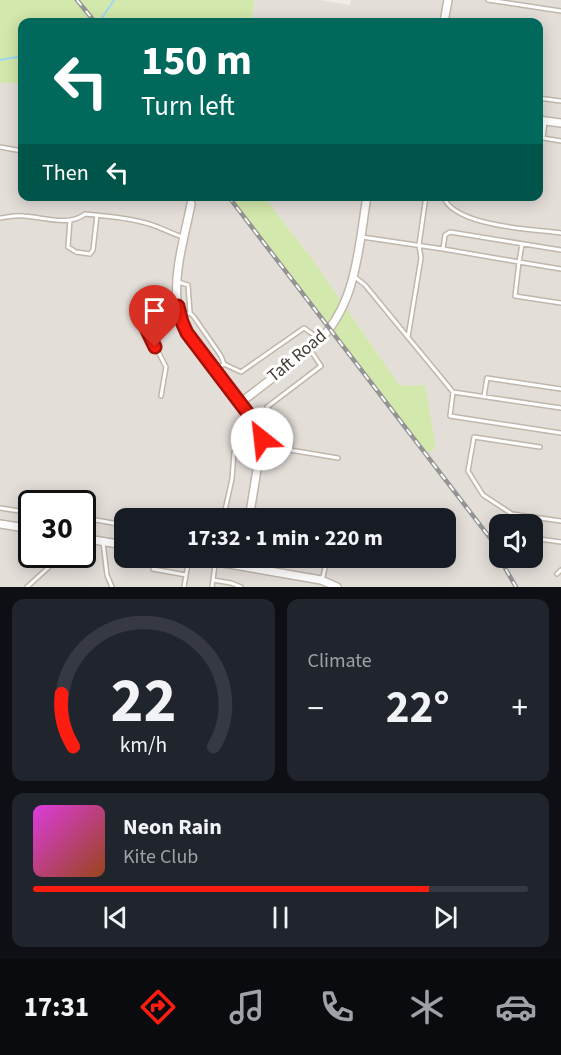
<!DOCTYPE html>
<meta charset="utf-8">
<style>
:root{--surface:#171b24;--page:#20242c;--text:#f1f3f6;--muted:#9ea1a6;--line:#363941;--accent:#fd1c10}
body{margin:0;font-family:"Source Sans 3",sans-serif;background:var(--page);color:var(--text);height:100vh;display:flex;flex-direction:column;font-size:22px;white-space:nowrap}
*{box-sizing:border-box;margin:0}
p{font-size:20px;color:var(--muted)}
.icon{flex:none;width:33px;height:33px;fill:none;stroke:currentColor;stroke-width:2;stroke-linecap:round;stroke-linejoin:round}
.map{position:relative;height:587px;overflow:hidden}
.side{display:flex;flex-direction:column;gap:12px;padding:12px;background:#0d0f14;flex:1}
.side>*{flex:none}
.guide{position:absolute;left:18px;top:18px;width:525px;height:183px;border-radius:12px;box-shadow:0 3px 15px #0003;background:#00695c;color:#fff;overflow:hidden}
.buttons{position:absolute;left:489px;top:514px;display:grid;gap:12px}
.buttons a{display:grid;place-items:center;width:54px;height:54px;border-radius:12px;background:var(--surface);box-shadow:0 3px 15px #0003;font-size:30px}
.speed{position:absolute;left:18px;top:490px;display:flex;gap:12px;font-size:30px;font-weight:700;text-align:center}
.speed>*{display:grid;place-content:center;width:78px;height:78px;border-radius:50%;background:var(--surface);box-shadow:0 3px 15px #0003;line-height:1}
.speed .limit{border:3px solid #111;border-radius:9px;background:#fff;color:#111}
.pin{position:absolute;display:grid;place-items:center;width:51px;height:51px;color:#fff;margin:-62px -26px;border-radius:50% 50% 50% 0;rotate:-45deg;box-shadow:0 0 6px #0007}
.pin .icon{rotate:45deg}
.me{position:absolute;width:66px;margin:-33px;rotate:331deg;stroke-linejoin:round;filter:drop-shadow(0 0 4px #0008)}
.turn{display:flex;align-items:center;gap:21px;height:126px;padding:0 24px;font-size:27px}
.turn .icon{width:78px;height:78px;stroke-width:2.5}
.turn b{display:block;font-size:42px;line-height:51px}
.then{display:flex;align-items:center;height:57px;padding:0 24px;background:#0003;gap:12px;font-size:22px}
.big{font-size:45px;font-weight:700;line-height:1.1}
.side .card{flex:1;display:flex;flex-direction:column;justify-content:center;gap:9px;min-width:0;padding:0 21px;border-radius:12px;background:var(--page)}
.side .dial{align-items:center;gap:0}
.dial svg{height:156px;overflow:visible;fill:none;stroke:var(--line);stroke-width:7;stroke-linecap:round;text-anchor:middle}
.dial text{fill:var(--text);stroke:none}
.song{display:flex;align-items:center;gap:18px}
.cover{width:72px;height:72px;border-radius:9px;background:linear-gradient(135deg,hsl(300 70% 55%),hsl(20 70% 35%))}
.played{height:6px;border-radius:3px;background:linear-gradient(90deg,var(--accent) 80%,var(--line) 80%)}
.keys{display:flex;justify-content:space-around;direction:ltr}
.heat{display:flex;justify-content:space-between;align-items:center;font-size:33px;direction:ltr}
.side .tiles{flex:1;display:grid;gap:12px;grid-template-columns:1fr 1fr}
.card:last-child{grid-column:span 2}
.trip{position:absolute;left:114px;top:508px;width:342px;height:60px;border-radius:12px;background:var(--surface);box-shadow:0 3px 15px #0003;font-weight:700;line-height:60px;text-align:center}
.menu{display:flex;height:96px;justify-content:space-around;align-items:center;background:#090b0e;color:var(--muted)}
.menu .icon{width:42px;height:42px}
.menu .selected{color:var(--accent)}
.menu b{font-size:27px;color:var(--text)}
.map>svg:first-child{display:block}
.industrial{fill:#e4ded9;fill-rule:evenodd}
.green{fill:#d3e8ac}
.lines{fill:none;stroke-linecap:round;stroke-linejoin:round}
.stream{stroke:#9fd8f1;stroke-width:2}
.lane-casing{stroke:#c1b6aa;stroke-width:6}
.street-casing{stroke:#c1b6aa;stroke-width:10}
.lane{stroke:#fff;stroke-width:3}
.street{stroke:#fff;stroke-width:7}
.rail-casing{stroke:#949494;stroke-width:4.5}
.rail{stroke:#fff;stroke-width:2;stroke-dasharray:7;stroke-linecap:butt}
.route-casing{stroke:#a4120a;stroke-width:15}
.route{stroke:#fd1c10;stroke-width:10}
.labels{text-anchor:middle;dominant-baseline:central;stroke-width:6;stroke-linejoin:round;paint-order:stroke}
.street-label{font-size:18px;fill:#453c34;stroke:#fff}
</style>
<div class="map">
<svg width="561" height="587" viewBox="0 0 561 587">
<rect width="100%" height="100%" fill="#f2ede4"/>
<!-- industrial -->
<path class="industrial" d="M255,0H319L350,5L351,0H561V587H0V83H22V196L227,197L424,454L400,386L310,256L264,197L538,196V22H251ZM32,504H82V555H32ZM124,519H446V558H124ZM500,525H532V558H500Z"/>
<!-- green -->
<path class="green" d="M0,0H255L251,22H22V83H0Z
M227,197H264L310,256L400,386L425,385L436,448L424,454Z"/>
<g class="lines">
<!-- stream -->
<path class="stream" d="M99,22L114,0
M0,60L22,56"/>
<defs>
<path id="lane" d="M488,0L561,11
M538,98L561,101
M545,122L543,138L561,141
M0,147L22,151
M443,196C454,227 533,229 561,233
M0,218C8,217 16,215 24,216C43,217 69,227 85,214C104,216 124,217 142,222C157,225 169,233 183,237
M70,220L68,247L76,252L90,254L93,250L97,215
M362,237L443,249L445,235L450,232L561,250
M443,249L519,262L522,244
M561,269L519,262L515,296L561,303
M355,277L365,285L453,392L450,416L561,433
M178,282L188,285L190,313
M182,315L190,313L194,317L221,356L224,364
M408,337L421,258L419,245L426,196
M215,370L224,364L241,372L304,328L318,338
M453,392L561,408
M161,396L166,367L145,326L143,306L170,309L177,307
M484,396L487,378L561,389
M263,446L290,450L291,442L267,407L321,366L311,351
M290,450L338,458
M0,508L32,513
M512,514L483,495L468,471L474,437L540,447
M223,519L232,479L234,452
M82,520L90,519L124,525
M522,525L512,514L561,521
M532,538L561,542
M103,542L107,575L112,587
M318,558L325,568L322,581
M153,569L186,575
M557,574L561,570
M213,580L231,583L241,587
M27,587L49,567L55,555
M184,587L189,558
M212,587L216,558"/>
<path id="street" d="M444,22L448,0
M538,120L561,123
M191,204C185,235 174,270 177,301C182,347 237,392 261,432L262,439L249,519
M240,403L314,346C357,306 358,251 367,196
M0,524L32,529
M82,538L124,545
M194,558L321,580L337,587"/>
</defs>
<!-- lane casing -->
<use href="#lane" class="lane-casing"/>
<!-- street casing -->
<use href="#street" class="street-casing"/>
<!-- lane -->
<use href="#lane" class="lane"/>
<!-- street -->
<use href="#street" class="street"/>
<defs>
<path id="rail" d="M77,0L95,22
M228,196L500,551
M492,545L516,587"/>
</defs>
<!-- rail casing -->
<use href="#rail" class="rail-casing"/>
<!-- rail -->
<use href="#rail" class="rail"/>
</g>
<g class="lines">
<defs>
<path id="route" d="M155,347L145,326L143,306L170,309L178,306L182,322L187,333L256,424L261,432L262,439"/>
</defs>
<!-- route casing -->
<use href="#route" class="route-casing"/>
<!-- route -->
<use href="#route" class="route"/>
</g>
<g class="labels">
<!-- street labels -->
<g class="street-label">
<text transform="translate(297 356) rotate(-40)">Taft Road</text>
</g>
</g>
</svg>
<div class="buttons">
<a><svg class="icon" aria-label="sound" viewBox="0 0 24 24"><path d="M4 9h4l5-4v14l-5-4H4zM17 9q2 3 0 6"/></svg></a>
</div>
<div class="speed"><div class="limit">30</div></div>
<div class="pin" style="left:155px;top:347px;background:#d93025"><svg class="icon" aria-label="arrive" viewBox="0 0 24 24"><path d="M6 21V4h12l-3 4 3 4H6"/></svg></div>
<svg class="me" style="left:262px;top:439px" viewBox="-20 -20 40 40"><circle r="19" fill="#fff"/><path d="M0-13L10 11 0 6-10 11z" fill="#fd1c10"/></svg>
<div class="trip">17:32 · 1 min · 220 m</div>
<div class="guide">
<div class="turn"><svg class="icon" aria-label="left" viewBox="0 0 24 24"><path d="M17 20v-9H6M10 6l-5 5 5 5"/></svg><div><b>150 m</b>Turn left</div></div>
<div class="then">Then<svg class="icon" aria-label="left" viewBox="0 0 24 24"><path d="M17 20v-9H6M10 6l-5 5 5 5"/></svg></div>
</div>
</div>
<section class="side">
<div class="tiles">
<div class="card dial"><svg viewBox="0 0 100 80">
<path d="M14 69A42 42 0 1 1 86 69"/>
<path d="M14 69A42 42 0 0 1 8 42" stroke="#fd1c10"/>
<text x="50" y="56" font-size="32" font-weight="700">22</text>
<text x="50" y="72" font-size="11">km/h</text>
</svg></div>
<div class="card"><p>Climate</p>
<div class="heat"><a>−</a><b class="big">22°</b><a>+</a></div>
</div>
<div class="card">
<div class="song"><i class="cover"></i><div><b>Neon Rain</b><p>Kite Club</p></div></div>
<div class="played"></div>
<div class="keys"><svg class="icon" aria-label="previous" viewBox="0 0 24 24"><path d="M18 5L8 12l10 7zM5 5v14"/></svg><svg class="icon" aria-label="pause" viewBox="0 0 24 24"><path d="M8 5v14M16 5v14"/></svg><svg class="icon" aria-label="next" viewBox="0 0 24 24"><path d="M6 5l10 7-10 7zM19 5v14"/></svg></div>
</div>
</div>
</section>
<nav class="menu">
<b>17:31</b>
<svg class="icon selected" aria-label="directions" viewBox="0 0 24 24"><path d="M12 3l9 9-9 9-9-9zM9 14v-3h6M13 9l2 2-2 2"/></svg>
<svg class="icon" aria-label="music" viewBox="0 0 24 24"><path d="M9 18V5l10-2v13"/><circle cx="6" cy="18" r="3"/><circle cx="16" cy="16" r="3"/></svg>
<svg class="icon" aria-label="phone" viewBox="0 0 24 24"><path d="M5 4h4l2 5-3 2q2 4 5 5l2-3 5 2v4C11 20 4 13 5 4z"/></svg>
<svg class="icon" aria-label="climate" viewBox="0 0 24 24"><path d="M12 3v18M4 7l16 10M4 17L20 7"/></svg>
<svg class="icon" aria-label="car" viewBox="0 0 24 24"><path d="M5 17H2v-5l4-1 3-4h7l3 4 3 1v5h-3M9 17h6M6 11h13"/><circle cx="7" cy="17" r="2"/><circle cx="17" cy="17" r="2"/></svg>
</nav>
